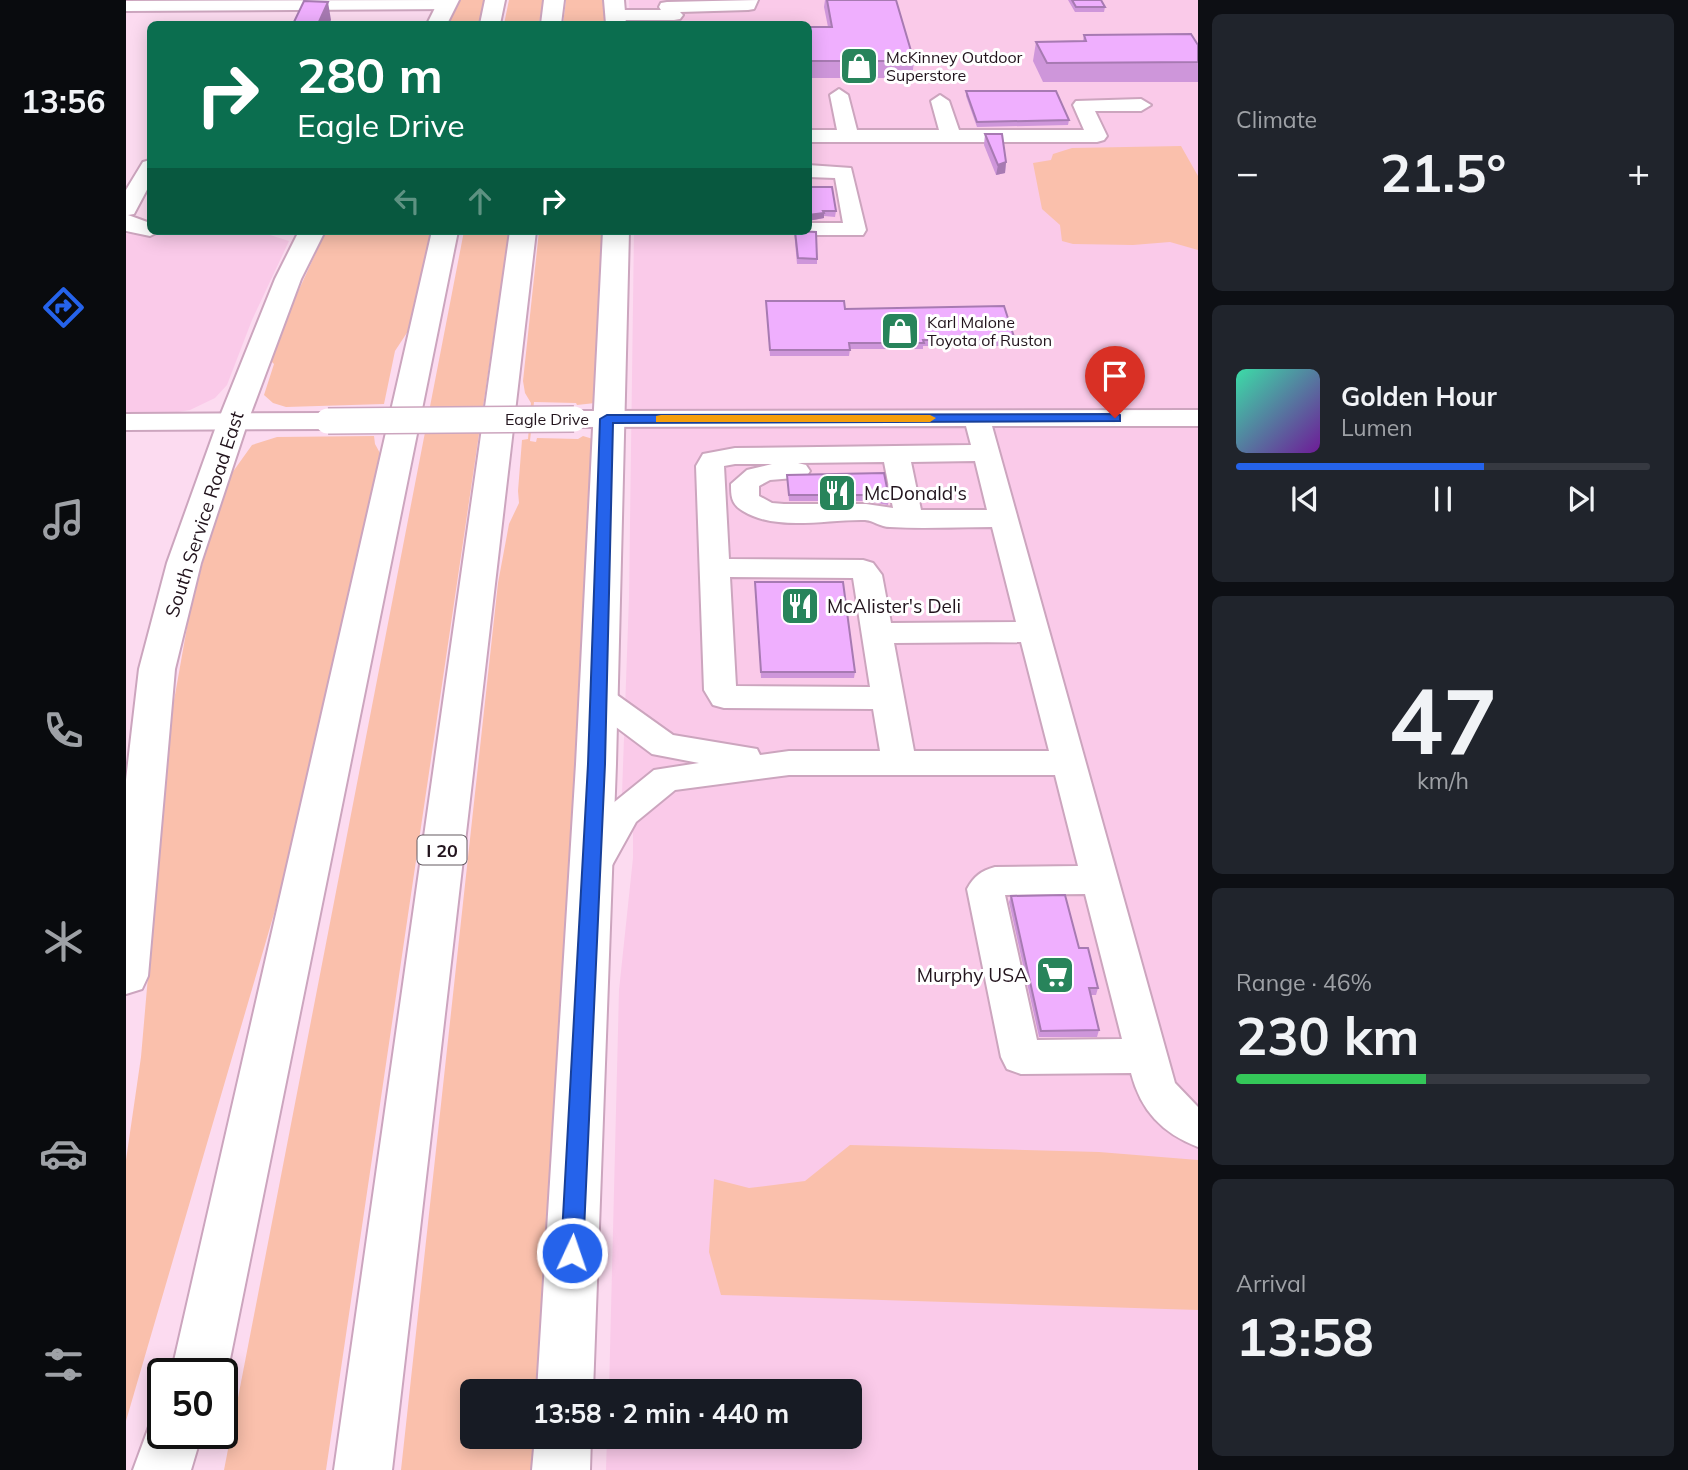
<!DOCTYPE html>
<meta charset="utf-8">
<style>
:root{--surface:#171b24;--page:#20242c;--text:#f1f3f6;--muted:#9ea1a6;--line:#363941;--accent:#2563eb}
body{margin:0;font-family:Mulish,sans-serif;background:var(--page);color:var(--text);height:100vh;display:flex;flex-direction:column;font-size:26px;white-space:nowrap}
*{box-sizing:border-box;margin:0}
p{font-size:23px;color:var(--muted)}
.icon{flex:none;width:38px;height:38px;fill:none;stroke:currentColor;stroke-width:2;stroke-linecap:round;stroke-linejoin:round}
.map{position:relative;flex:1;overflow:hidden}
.panel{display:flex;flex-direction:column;gap:14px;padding:14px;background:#0d0f14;width:490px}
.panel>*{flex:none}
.hud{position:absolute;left:21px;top:21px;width:665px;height:214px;border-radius:10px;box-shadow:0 4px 18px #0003;background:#0b6e4f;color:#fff;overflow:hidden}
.speed{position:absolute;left:21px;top:1358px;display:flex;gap:14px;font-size:35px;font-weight:700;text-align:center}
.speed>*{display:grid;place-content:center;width:91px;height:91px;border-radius:50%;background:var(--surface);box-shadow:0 4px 18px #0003;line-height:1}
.speed .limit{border:4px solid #111;border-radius:10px;background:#fff;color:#111}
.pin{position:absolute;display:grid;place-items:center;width:60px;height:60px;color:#fff;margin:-72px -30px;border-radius:50% 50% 50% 0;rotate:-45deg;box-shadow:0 0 7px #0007}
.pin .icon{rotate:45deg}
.me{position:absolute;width:77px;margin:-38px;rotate:3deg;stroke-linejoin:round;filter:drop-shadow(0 0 5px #0008)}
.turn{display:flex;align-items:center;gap:24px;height:147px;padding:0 35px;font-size:32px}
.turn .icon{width:91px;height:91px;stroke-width:2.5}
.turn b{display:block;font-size:49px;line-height:60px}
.lanes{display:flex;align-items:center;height:66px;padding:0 35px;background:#0003;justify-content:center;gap:35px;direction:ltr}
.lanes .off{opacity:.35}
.big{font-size:52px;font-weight:700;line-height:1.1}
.panel .card{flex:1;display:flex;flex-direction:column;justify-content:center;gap:10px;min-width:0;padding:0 24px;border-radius:10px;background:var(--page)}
.panel .dial{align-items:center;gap:0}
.dial b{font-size:91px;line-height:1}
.song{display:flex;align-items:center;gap:21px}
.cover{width:84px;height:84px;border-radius:10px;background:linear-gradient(135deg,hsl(160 70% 55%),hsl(280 70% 35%))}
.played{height:7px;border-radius:4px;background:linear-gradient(90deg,var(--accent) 60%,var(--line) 60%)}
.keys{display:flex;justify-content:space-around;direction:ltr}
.heat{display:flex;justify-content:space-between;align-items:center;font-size:38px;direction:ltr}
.charge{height:10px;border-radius:5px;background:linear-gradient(90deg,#34c759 46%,var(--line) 0)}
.trip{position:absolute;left:334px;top:1379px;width:402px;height:70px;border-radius:10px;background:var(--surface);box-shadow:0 4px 18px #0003;font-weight:700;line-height:70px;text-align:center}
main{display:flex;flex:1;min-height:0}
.tab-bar{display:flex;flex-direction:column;width:126px;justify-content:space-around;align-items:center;background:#090b0e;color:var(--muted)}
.tab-bar .icon{width:49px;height:49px}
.tab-bar .active{color:var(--accent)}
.tab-bar b{font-size:32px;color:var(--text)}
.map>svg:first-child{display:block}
.built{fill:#facae9}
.green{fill:#fac0ac}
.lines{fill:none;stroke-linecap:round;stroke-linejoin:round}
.minor-casing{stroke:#cca5be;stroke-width:4}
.major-casing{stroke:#cca5be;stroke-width:4}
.highway-casing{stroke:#cca5be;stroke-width:4}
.minor{fill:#fff;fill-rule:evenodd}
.major{fill:#fff;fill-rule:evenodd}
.highway{fill:#fff;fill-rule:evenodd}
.minor-bridge-casing{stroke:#cca5be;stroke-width:28;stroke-linecap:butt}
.minor-bridge{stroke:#fff;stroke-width:25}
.wall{fill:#ce96da}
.shaded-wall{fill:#a77ab2}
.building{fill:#efaffe;stroke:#a77ab2;stroke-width:2}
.route{fill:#2563eb;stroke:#184099;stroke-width:2}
.slow{fill:#f59e0b}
.labels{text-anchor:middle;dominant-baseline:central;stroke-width:6;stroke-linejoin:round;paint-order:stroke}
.far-poi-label{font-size:16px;fill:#22141d;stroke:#fff;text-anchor:start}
.far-street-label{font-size:16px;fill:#22141d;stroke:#fff}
.shield{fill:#fff;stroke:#645a61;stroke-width:2}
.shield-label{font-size:18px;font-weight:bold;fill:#22141d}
.poi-label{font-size:19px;fill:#22141d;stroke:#fff;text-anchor:start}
.street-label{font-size:19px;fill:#22141d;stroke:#fff}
</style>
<main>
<nav class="tab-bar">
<b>13:56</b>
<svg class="icon active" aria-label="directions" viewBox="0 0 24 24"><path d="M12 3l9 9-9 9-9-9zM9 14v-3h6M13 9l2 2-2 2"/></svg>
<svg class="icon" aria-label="music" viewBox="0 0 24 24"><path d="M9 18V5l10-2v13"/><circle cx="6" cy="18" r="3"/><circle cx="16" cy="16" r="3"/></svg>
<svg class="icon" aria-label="phone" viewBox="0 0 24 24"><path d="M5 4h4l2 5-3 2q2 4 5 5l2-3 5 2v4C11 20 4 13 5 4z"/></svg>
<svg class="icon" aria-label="climate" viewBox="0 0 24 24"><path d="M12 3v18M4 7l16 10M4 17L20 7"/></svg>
<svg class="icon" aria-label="car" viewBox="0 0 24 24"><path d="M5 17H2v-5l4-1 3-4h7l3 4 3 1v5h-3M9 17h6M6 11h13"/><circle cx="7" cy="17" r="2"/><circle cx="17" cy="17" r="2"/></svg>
<svg class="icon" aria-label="filters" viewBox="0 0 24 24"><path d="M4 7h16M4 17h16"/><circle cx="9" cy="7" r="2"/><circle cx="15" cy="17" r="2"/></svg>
</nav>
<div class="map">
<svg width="1072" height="1470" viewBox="0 0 1072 1470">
<rect width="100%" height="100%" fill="#fcdbf0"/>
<!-- built -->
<path class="built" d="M503,0H1072V1470H480L481,1437H724V1391H483L493,990L507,858V820L496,794L503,597L508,231H682V24H504Z
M89,232L144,235L163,241L126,320L101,385L89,398L64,410L41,414L0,416V234Z"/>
<!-- green -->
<path class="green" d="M333,0H360L354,24H322Z
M383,0H417L413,24H378Z
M440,0H478L480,24H437Z
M1055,146L1072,176V250L1044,242L1007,245L947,244L936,241L934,225L916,209L907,163L925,160L927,154L946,148Z
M200,231H308L286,325L269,351L258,404L160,407L147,403L138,395L148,364L144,360L164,309Z
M338,231H383L200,1470H98Z
M413,231H478L469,403L451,405L450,403L408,402L404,441L410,442L411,438L452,439L457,436L467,439L415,1391H346V1437H412L410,1470H275L372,583L383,524L393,503L392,491L396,440L402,439L405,403L399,393L397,381Z
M248,436L249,444L255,455L178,799L152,900L0,1421V1160L15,1057L44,723L63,616L80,550L106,473L126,445L151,437Z
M724,1145L973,1152L1072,1160V1310L595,1295L583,1252L588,1179L623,1188L679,1181Z"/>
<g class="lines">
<defs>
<path id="minor" d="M321,0L329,5L327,9L0,11V1Z
M632,0L628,9L622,10L554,12L557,15L554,19L548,20H489L480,15L489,10H535L533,7L535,3L541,2Z
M713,89L722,95L731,130H813L805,101L814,95L823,101L833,130H958L947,105L950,101L1015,99L1025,105L1015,111H969L981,136L978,140L971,142H682V130H711L704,95Z
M24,160V184L8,214L2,215L24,223V231H34L24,236L0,231V190L17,162Z
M682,165L725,168L740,230L737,235H674L672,231H682V223H717L709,178L682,177Z
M1072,410V426H866L1049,1083L1072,1107V1147C1036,1133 1015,1111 1005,1073L895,1074L881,1069L875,1057L841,889C848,876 855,871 869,867L952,866L929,775H663L549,790L510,822L479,878L466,882L453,878L448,868L486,804L528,770L573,763L526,754L462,706L457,698L462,690L473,687L484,690L547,735L631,749L634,755L663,751H754L747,709L598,708L587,705L578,690L570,466L577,454L609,448L845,445L840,426L448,427L439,425L435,419L439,413L448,411ZM849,461L861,510H795L785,462ZM758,462L767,508L740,504H658L646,503L633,496V486L644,480L680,477L684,471L680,465L672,463ZM609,464H646L621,470L605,484C605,496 605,504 617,511C651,532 701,519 739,520C749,521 754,527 764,527C797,529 832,527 866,527L890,622L765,623L756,575L747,563L737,560L603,559L598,466ZM604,577L727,578L744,687L610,686ZM895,642L923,751H788L768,643ZM959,894L996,1039L911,1040L879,895Z
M202,413L211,415L215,421L211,427L202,429L0,430V414Z"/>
<path id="major" d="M313,0H333L321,24H301Z
M478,0H498L500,24H480Z
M173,231H199L175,279L122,421L75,563L49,669L22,976L16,989L0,994V780L13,669L41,563L92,421L149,279Z
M477,231H503L490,764L467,1391H411L450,764Z
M409,1437H465L464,1470H406Z"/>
<path id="highway" d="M359,0H379L374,24H354Z
M418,0H438L435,24H415Z
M306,231H332L101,1374L96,1384V1374H45Z
M384,231H410L266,1470H208Z
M37,1409V1433H76L65,1470H7L28,1413Z"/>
</defs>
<!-- minor casing -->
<use href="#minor" class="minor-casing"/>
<!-- major casing -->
<use href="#major" class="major-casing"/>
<!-- highway casing -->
<use href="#highway" class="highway-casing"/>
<!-- minor -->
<use href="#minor" class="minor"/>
<!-- major -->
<use href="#major" class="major"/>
<!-- highway -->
<use href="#highway" class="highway"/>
<defs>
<path id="minor-bridge" d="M202,421L448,419"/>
</defs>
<!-- minor-bridge casing -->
<use href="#minor-bridge" class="minor-bridge-casing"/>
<!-- minor-bridge -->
<use href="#minor-bridge" class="minor-bridge"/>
</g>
<!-- wall -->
<path class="wall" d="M699,0H770L788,61L786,78H682V27H702L698,7Z
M942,0H975L979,7L978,12H949Z
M958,35L1072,45V82H917L907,61L910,42L957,41Z
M840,91L943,120L942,125L851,127L840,96Z
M859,134L880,162L879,173L870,175L858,145Z
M682,187L710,211L709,217L698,216V218L682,221Z
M668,231H674L691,259V264H671Z
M640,301L719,309L889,340L888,346H797V349H724L723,356H644Z
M661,475L763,498L762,505L740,501H663Z
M629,582L729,672L728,678H635Z
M885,896L953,948L972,988L970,995H964L973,1030L971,1037H913L883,902Z"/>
<!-- shaded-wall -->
<path class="shaded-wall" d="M202,2L205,20L203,24H192Z
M880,162L879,173L870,175L872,165Z
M698,213V218L682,221V215Z"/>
<!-- building -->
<path class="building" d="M701,0H770L788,61H682V27H706Z
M946,0H975L979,7H950Z
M178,1L202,2L192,24H167Z
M1065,34L1072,45V62L921,63L910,42L960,41L958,35Z
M840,91H930L943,120L851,122Z
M859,134H876L880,162L872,165Z
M682,187H706L710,211H697L698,213L682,215Z
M669,231L690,232L691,259L672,258Z
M640,301H718L719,309L878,306L889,340H797L798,343H723L724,350H644Z
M758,473L763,498L741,495H663L661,475Z
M629,582H717L729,672H635Z
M939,895L953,948H962L972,988H963L973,1030L915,1031L885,896Z"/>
<!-- route -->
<path class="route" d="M989,414L994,415V421L487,423L479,764L457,1253L454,1260L446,1263L438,1260L435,1253L462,764L474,419L481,415Z"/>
<!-- slow -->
<path class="slow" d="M535,415H804L810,418L804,422H530V416Z"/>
<!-- icons -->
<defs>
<symbol id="shop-square" viewBox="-11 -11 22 22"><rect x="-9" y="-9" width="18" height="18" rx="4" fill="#28845b" stroke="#fff"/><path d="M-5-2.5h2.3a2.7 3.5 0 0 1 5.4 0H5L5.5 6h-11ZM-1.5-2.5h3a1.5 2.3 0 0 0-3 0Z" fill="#fff"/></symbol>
<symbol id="restaurant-square" viewBox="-11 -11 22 22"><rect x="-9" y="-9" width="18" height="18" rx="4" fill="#28845b" stroke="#fff"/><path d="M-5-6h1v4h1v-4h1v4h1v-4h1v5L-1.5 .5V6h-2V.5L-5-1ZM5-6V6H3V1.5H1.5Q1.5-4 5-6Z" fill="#fff"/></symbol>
<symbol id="supermarket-square" viewBox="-11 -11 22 22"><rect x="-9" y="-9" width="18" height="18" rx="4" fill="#28845b" stroke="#fff"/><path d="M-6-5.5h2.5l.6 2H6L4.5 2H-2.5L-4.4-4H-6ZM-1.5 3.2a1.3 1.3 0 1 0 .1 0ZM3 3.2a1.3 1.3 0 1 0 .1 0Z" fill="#fff"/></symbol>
</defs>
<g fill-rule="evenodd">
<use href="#shop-square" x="711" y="44" width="44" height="44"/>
<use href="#shop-square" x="752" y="309" width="44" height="44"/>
<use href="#restaurant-square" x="689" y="471" width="44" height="44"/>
<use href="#restaurant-square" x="652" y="584" width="44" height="44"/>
<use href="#supermarket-square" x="907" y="953" width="44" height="44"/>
</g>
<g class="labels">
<!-- far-poi labels -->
<g class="far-poi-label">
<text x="760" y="57">McKinney Outdoor<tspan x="760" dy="18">Superstore</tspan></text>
<text x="801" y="322">Karl Malone<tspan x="801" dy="18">Toyota of Ruston</tspan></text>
</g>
<!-- far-street labels -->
<g class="far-street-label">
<text x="421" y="419">Eagle Drive</text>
</g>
<!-- shield labels -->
<rect class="shield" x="291.5" y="835.5" width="49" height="29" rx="5"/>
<g class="shield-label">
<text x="316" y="850">I 20</text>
</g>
<!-- poi labels -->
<g class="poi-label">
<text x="738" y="493">McDonald's</text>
<text x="701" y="606">McAlister's Deli</text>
<text x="902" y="975" text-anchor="end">Murphy USA</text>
</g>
<!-- street labels -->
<g class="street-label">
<text transform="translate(78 514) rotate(-72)">South Service Road East</text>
</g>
</g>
</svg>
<div class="speed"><div class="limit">50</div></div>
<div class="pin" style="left:989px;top:418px;background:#d93025"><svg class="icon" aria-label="arrive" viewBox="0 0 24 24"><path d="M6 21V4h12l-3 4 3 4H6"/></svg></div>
<svg class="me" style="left:446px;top:1253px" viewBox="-20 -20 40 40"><circle r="17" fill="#2563eb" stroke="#fff" stroke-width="3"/><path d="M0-11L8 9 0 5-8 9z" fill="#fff"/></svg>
<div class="trip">13:58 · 2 min · 440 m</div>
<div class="hud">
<div class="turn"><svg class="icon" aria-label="right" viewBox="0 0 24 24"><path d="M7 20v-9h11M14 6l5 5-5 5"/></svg><div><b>280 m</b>Eagle Drive</div></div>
<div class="lanes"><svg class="icon off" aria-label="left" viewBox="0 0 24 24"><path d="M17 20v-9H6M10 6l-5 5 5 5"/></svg><svg class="icon off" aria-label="ahead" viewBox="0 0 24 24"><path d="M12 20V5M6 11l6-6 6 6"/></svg><svg class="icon" aria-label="right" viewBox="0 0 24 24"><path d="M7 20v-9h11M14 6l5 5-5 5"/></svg></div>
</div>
</div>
<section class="panel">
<div class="card"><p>Climate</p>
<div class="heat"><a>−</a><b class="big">21.5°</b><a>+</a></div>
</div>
<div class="card">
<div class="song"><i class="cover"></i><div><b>Golden Hour</b><p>Lumen</p></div></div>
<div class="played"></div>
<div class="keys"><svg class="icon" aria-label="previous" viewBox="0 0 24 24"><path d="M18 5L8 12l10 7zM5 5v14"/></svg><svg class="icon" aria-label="pause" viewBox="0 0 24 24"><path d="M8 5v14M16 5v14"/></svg><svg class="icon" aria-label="next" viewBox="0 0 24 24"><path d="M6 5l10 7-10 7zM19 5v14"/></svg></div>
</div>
<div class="card dial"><b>47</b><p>km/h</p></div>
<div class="card"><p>Range · 46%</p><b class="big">230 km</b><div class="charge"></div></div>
<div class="card"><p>Arrival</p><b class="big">13:58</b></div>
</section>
</main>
